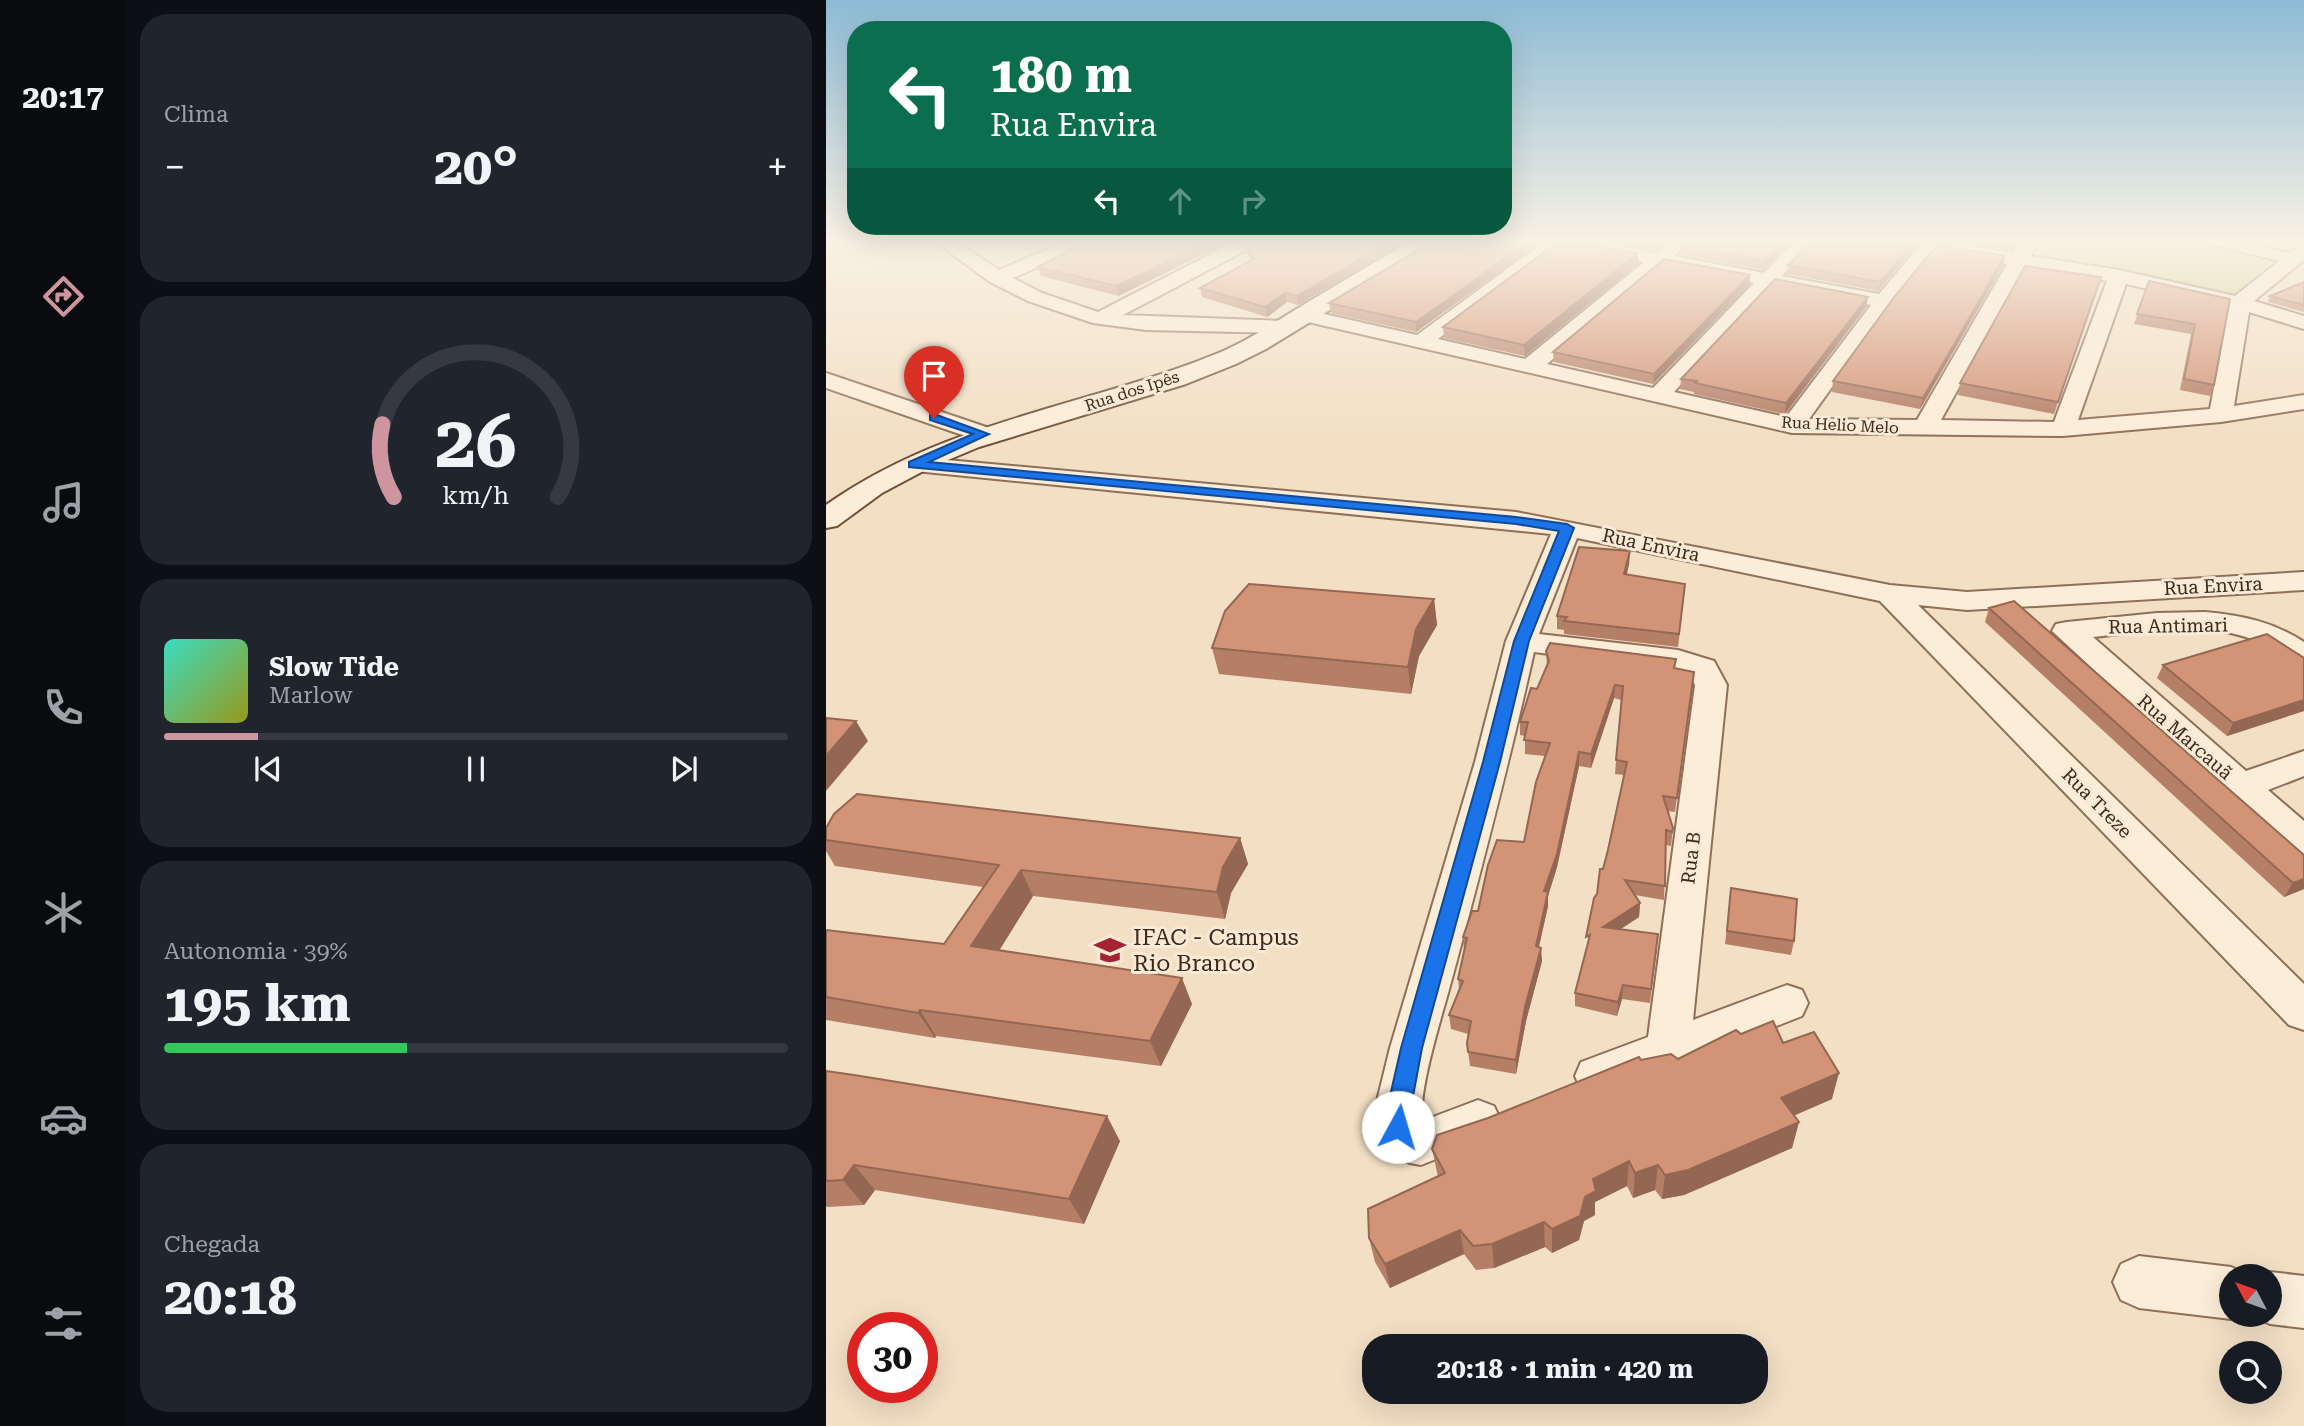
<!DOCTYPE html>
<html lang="pt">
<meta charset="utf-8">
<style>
:root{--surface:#171b24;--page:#20242c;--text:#f1f3f6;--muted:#9ea1a6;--line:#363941;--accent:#ce959e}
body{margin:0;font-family:"Roboto Serif",serif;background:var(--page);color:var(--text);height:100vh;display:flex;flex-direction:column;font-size:26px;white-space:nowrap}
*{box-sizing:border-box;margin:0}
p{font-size:23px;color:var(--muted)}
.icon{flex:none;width:38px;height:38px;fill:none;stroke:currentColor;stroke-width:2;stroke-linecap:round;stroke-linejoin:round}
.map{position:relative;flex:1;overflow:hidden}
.side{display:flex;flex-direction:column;gap:14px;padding:14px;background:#0d0f14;width:700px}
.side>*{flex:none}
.guide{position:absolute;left:21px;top:21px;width:665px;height:214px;border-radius:28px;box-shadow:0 7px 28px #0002;background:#0b6e4f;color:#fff;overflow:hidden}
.needle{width:46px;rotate:311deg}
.buttons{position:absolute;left:1393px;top:1264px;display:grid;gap:14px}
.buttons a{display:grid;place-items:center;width:63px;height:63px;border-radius:50%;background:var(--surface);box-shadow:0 7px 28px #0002;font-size:35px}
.speed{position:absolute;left:21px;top:1312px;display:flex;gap:14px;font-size:35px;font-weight:700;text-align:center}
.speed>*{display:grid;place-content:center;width:91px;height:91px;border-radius:50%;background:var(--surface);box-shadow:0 7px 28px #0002;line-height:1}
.speed .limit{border:10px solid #d22;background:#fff;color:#111}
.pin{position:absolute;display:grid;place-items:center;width:60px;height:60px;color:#fff;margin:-72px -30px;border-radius:50% 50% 50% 0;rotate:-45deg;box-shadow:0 0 7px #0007}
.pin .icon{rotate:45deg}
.me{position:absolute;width:77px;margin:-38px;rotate:6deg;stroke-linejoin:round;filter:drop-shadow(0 0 5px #0008)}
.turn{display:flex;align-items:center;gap:24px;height:147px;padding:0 28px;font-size:32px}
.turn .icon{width:91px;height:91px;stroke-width:2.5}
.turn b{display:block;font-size:49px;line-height:60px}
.lanes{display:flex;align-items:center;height:66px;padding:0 28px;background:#0003;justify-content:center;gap:35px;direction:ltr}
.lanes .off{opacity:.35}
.big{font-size:52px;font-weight:700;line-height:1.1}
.side .card{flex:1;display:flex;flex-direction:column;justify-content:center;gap:10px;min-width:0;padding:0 24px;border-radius:28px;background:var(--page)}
.side .dial{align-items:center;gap:0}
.dial svg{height:182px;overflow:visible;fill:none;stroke:var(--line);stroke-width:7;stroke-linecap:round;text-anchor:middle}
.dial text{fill:var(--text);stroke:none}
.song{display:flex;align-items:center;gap:21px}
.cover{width:84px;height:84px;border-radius:10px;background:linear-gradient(135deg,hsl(170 70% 55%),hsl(60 70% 35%))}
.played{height:7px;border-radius:4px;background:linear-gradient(90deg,var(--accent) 15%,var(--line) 15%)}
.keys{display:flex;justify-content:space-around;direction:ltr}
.heat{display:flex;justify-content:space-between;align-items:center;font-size:38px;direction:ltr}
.charge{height:10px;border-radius:5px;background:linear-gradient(90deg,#34c759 39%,var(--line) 0)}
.trip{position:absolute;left:536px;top:1334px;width:406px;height:70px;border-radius:28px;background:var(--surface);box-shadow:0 7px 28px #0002;font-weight:700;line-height:70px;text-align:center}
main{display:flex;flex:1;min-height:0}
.menu{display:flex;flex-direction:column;width:126px;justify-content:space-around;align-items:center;background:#090b0e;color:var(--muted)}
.menu .icon{width:49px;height:49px}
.menu .current{color:var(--accent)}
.menu b{font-size:32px;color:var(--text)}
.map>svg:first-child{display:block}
.green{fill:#d1d196}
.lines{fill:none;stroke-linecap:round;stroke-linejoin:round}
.street-casing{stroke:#8e6f58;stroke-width:4}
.secondary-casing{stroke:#70503b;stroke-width:4}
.street{fill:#fcedd8;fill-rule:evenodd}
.secondary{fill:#fcedd8;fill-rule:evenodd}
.wall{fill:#b57e66}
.shaded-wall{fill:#946753}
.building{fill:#d39377;stroke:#946753;stroke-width:2}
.route{fill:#1a73e8;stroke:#114b97;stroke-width:2}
.labels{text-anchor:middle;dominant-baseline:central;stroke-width:6;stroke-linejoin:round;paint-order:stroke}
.far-street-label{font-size:16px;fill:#3d291e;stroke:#f8ead4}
.street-label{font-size:19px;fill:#3d291e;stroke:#f8ead4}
.near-poi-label{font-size:23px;fill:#3d291e;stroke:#f8ead4;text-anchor:start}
</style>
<main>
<nav class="menu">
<b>20:17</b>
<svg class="icon current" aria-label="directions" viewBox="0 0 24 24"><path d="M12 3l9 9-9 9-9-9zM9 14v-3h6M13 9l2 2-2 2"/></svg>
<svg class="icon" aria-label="music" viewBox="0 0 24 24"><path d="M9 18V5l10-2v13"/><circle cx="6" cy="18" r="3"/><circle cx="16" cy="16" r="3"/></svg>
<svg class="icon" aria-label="phone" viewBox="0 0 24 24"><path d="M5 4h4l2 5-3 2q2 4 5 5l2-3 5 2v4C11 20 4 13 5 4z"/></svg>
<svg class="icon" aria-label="climate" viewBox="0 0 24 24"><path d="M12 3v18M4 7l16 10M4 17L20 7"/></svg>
<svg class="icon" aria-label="car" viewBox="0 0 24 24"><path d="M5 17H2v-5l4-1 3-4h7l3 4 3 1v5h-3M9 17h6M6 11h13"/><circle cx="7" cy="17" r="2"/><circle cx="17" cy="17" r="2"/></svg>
<svg class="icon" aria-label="filters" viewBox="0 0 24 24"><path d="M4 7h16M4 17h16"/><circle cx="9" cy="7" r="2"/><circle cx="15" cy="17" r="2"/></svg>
</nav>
<section class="side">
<div class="card"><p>Clima</p>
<div class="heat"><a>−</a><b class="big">20°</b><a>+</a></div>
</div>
<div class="card dial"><svg viewBox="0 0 100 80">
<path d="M14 69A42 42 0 1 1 86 69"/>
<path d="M14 69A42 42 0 0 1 9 37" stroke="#ce959e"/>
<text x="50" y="56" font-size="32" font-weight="700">26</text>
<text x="50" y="72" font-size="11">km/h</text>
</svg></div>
<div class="card">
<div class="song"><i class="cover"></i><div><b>Slow Tide</b><p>Marlow</p></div></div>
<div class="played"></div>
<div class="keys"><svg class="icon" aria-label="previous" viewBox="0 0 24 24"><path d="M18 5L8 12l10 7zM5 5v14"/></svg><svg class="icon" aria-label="pause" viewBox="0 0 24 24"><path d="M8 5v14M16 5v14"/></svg><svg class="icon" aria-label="next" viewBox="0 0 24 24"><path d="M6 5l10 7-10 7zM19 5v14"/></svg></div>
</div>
<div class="card"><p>Autonomia · 39%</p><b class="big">195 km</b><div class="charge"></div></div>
<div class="card"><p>Chegada</p><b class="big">20:18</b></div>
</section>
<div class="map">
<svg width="1478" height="1426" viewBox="0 0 1478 1426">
<rect width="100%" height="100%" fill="#f2dfc4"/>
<!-- green -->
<path class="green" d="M1225,240H1344L1447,260L1411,295L1214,261Z"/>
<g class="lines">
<defs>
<path id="street" d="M107,240H128L173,270L243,240H266L264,244L187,278L216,293L272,312L412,240H434L432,244L297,315L459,321L466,323L470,327L466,331L459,333L320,330L267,323L202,301L164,282Z
M721,240H758L830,253L847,242L856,248L848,256L938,273L970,240H989L956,276L1053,294L1099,240H1117L1116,242L1187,253L1195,240H1211L1212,242L1205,256L1293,270L1409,296L1453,261L1384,244L1382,240H1411L1463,253L1478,244V260L1428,301L1478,316V329L1423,312L1408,406L1478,395V409L1395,422L1237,436L966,433L469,319L466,315L469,311L476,309L591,335ZM735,246L818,262L699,359L612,339ZM1108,252L1181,264L1091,420L983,419L1065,305ZM837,266L928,283L827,388L721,364ZM1199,267L1281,281L1228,422L1115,420ZM1300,284L1403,307L1384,409L1252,420ZM947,286L1045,305L960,417L848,392Z
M0,373L166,429L169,434L166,439L157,441L148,439L0,388Z
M88,457L690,512L1064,585L1141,592L1478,572V590L1141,610L1092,605L1478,984V1030L1463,1025L1054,601L751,538L713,634L852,650L888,661L901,685L867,1020L961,985L976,990L982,1003L976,1016L787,1090L771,1096L755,1090L749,1076L755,1062L822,1037L869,685L864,675L849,670L708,652C684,760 656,867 627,975C618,1010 592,1088 596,1121L652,1100L668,1106L675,1121L668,1136L595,1165L584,1163L568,1156L556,1142L549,1127L550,1105L564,1048L649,762L680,641L725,534L79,470L75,465L79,460Z
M1379,612C1415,615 1448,622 1478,642V667C1457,661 1441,644 1420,637C1373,622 1315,632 1267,637L1420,771L1478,751V776L1442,790L1478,821V856L1465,852L1226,631L1230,624L1241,622L1331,613Z
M1313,1256L1405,1267L1423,1275L1405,1276V1314H1416L1405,1319L1313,1308L1295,1300L1287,1282L1295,1264Z
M1444,1272L1478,1276V1328L1444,1324L1426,1316L1425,1314H1444V1276H1435Z"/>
<path id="secondary" d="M587,240H613L610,245L440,349L410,364L360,384L153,447L103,468L56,493L11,526L0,528V505C121,420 256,408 390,354C418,343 443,326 469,310C508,286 548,263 587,240Z"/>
</defs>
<!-- street casing -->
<use href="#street" class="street-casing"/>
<!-- secondary casing -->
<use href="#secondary" class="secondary-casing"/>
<!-- street -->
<use href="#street" class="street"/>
<!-- secondary -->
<use href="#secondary" class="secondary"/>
</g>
<!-- wall -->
<path class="wall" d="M263,240H407L292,296L215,276L212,267Z
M428,240H583L472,305L461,302L441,317L376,297L374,288L425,260L421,253L420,244Z
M609,240H718L590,332L505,313L503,303Z
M770,240H967L937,270L853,254L855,245L848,240L829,250Z
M986,240H1096L1052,291L961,274L962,265Z
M1129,240H1192L1186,250Z
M1179,256L1177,266L1094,409L1006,392L1007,381Z
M812,264L699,356L618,338L617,327Z
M924,275L923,285L827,384L728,362L727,352Z
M1275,277L1228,414L1132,395L1134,383Z
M1323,281L1404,299L1388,385L1384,396L1354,390L1365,334L1308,324Z
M1478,282V312L1442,302L1444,296Z
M1042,297L1040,307L959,414L868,394V392L854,389L855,379Z
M804,551L803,564L801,574L858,598L852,647L738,634V630L731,629V616Z
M608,599L611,625L593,656L585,694L393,674L386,648Z
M1163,608L1478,889L1458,897L1159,622Z
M720,651L849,668L866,686L849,812L841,811L847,828L845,846L840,845L838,900L809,895L814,903L813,917L795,929L831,948L824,1003L796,999L791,1016L749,1006V993L760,951L777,869L798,775L789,774L795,700L788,698L765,768L753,766L731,867L722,896V906L713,947L716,961L700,1021L690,1074L644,1066L641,1043L642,1034L625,1029L623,1015L633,989L632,979L638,951L637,937L652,911L698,842L719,756L699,754V736L694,735V722L721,667Z
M1478,658V711L1401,736L1331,678L1337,665Z
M0,828L414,838L422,864L405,893L399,919L207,896L173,950L366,1004L335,1066L110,1036L109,1038L0,1020V930L118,944L157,887L9,866L0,851Z
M905,888L968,941L965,955L899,944Z
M915,1034L957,1043L1006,1099L968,1115L973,1122L966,1148L858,1195L836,1199L829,1190L807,1198L801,1186L769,1202V1215L758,1221L753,1240L726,1253L719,1247L668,1268L650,1270L638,1254L564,1288L549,1262L543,1238L612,1177L606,1149L662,1118L815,1060L852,1059Z
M0,1071L294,1141L258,1224L49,1190L38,1205L1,1207L0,1206Z"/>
<!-- shaded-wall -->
<path class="shaded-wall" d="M387,240H407L292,296L290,286Z
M567,240H583L472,305L471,296Z
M705,240H718L590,332V322Z
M833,240H848L829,250L830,241Z
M959,240H967L937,270L938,261Z
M1090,240H1096L1052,291L1054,282Z
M1189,240H1192L1186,250L1188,241Z
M812,253V264L699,356L698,345Z
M1179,256L1177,266L1094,409L1097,398Z
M924,275L923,285L827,384L828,374Z
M459,293L461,302L441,317L439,307Z
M1042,297L1040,307L959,414L960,403Z
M804,551L803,564L797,587L798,574Z
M608,599L611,625L593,656L585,694L582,667L590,629Z
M789,685L788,698L765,768V754Z
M1478,700V711L1401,736L1407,723Z
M30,721L42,741L0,791V756Z
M753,752V766L731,867L722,896V906L710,959V946L718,891Z
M414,838L422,864L405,893L399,919L391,892L397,867Z
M195,870L207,896L160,972L145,946Z
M1478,879V889L1458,897L1467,883Z
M814,903L813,917L776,941L777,927Z
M715,948L716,961L700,1021L690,1074V1060L699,1007Z
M356,978L366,1004L335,1066L324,1041Z
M797,985L796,999L791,1016L792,1002Z
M94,1010L110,1036L109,1038L92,1013Z
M1013,1073L1006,1099L949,1124L955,1098Z
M281,1116L294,1141L258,1224L243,1199Z
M973,1122L966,1148L858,1195L836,1199L839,1175Z
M803,1161L801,1186L769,1202V1215L758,1221L753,1240L726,1253V1229L759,1197L767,1179Z
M28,1165L49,1190L38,1205L17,1180Z
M832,1165L829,1190L807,1198L809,1173Z
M718,1222L719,1247L668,1268L666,1244Z
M634,1230L638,1254L564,1288L559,1264Z"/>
<!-- building -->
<path class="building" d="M261,240H387L290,286L212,267Z
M428,240H567L471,296L459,293L439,307L374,288L428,259L420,244Z
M609,240H705L590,322L503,303Z
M735,240L812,253L698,345L617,327Z
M859,240H959L938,261L854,245Z
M986,240H1090L1054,282L962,265Z
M1111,245L1179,256L1097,398L1007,381L1069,296Z
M838,259L924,275L828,374L727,352Z
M1199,266L1275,277L1232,402L1134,383Z
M949,279L1042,297L960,403L869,383L871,381L855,379Z
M1323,281L1404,299L1388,385L1358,379L1369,324L1311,314Z
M1478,282V305L1444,296Z
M753,547L804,551L798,574L859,584L853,634L738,621L741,617L731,616Z
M423,584L608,599L590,629L582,667L386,648L399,611Z
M1188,601L1478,855V879L1467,883L1163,608Z
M1441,634L1478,658V700L1407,723L1337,665Z
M724,643L850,659L848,668L868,672L851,798L837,796L847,828L846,832L840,830L839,886L799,880L814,903L777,927L832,934L825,989L797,985L792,1002L749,993L764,935L760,937L768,898L771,894L774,869H777L782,850L801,762L790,760L797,686L789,685L765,754L753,752L731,854L718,891L722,892L710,946L715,948L699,1007L690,1060L642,1052L641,1043L645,1021L623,1015L637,981L632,979L641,938L637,937L646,911H652L662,865L671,840L698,842L710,782L724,743L698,740L702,722H694L705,688L711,689L723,661L720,651Z
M0,718L30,721L0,756Z
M31,794L414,838L397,867L391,892L195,870L145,946L356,978L324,1041L94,1010L92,1013L0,997V930L118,944L173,865L0,840V828L8,814Z
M905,888L971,899L968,941L901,931Z
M947,1021L957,1043L988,1032L1013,1073L955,1098L973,1122L862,1170L839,1175L832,1165L809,1173L803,1161L767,1179L770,1191L759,1197L754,1216L726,1229L718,1222L666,1244L647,1246L634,1230L559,1264L543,1238L542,1209L619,1173L606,1149L611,1135L662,1118L813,1057L815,1060L845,1054L852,1059L910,1030L915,1034Z
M0,1071L28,1075L281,1116L243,1199L28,1165L17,1180L0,1181Z"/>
<!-- sky -->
<linearGradient id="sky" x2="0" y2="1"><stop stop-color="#8dbbd5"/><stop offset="0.55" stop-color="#f9f1e4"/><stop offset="1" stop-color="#f9f1e4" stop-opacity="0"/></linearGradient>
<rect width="1478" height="439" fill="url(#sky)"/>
<!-- route -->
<path class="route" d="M108,414L163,434L103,462L690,517L741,524L748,528L703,641L674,762L596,1048L580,1134L572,1137L564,1134L561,1127L562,1105L575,1048L657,762L688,641L733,531L690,524L83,467V462L147,434L104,420V415Z"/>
<!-- icons -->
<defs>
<symbol id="university-bare" viewBox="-9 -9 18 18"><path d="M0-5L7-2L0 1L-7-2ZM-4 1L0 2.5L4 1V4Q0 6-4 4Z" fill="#a32332" stroke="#f8ead4" stroke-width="2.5" paint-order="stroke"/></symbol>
</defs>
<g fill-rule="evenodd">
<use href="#university-bare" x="262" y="928" width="44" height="44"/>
</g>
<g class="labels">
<!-- far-street labels -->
<g class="far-street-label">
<text transform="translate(306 391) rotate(-18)">Rua dos Ipês</text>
<text transform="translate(1014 425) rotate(3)">Rua Helio Melo</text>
</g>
<!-- street labels -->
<g class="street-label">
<text transform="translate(825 545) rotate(12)">Rua Envira</text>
<text transform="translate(1387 586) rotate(-3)">Rua Envira</text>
<text transform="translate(1342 626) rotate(-1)">Rua Antimari</text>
<text transform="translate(1359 737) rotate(41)">Rua Marcauã</text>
<text transform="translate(1271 803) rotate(45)">Rua Treze</text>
<text transform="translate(865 858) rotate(-83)">Rua B</text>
</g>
<!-- near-poi labels -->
<g class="near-poi-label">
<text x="307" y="937">IFAC - Campus<tspan x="307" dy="26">Rio Branco</tspan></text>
</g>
</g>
</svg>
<div class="buttons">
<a><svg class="needle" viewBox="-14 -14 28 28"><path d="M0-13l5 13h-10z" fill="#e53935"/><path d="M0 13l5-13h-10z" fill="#9ea1a6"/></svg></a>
<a><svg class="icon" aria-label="search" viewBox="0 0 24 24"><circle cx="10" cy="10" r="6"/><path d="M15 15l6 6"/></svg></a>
</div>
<div class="speed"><div class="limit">30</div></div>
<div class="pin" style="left:108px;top:418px;background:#d93025"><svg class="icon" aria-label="arrive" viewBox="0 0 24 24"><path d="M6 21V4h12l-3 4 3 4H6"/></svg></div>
<svg class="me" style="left:572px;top:1127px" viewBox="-20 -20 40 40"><circle r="19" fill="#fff"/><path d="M0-13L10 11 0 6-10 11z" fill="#1a73e8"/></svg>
<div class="trip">20:18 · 1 min · 420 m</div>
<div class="guide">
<div class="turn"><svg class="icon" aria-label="left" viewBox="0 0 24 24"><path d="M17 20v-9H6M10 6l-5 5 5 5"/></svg><div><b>180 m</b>Rua Envira</div></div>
<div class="lanes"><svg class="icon" aria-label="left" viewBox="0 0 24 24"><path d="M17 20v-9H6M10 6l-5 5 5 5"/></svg><svg class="icon off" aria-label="ahead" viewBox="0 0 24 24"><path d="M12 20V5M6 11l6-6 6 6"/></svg><svg class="icon off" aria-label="right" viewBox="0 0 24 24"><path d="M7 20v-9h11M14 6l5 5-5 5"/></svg></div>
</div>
</div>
</main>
